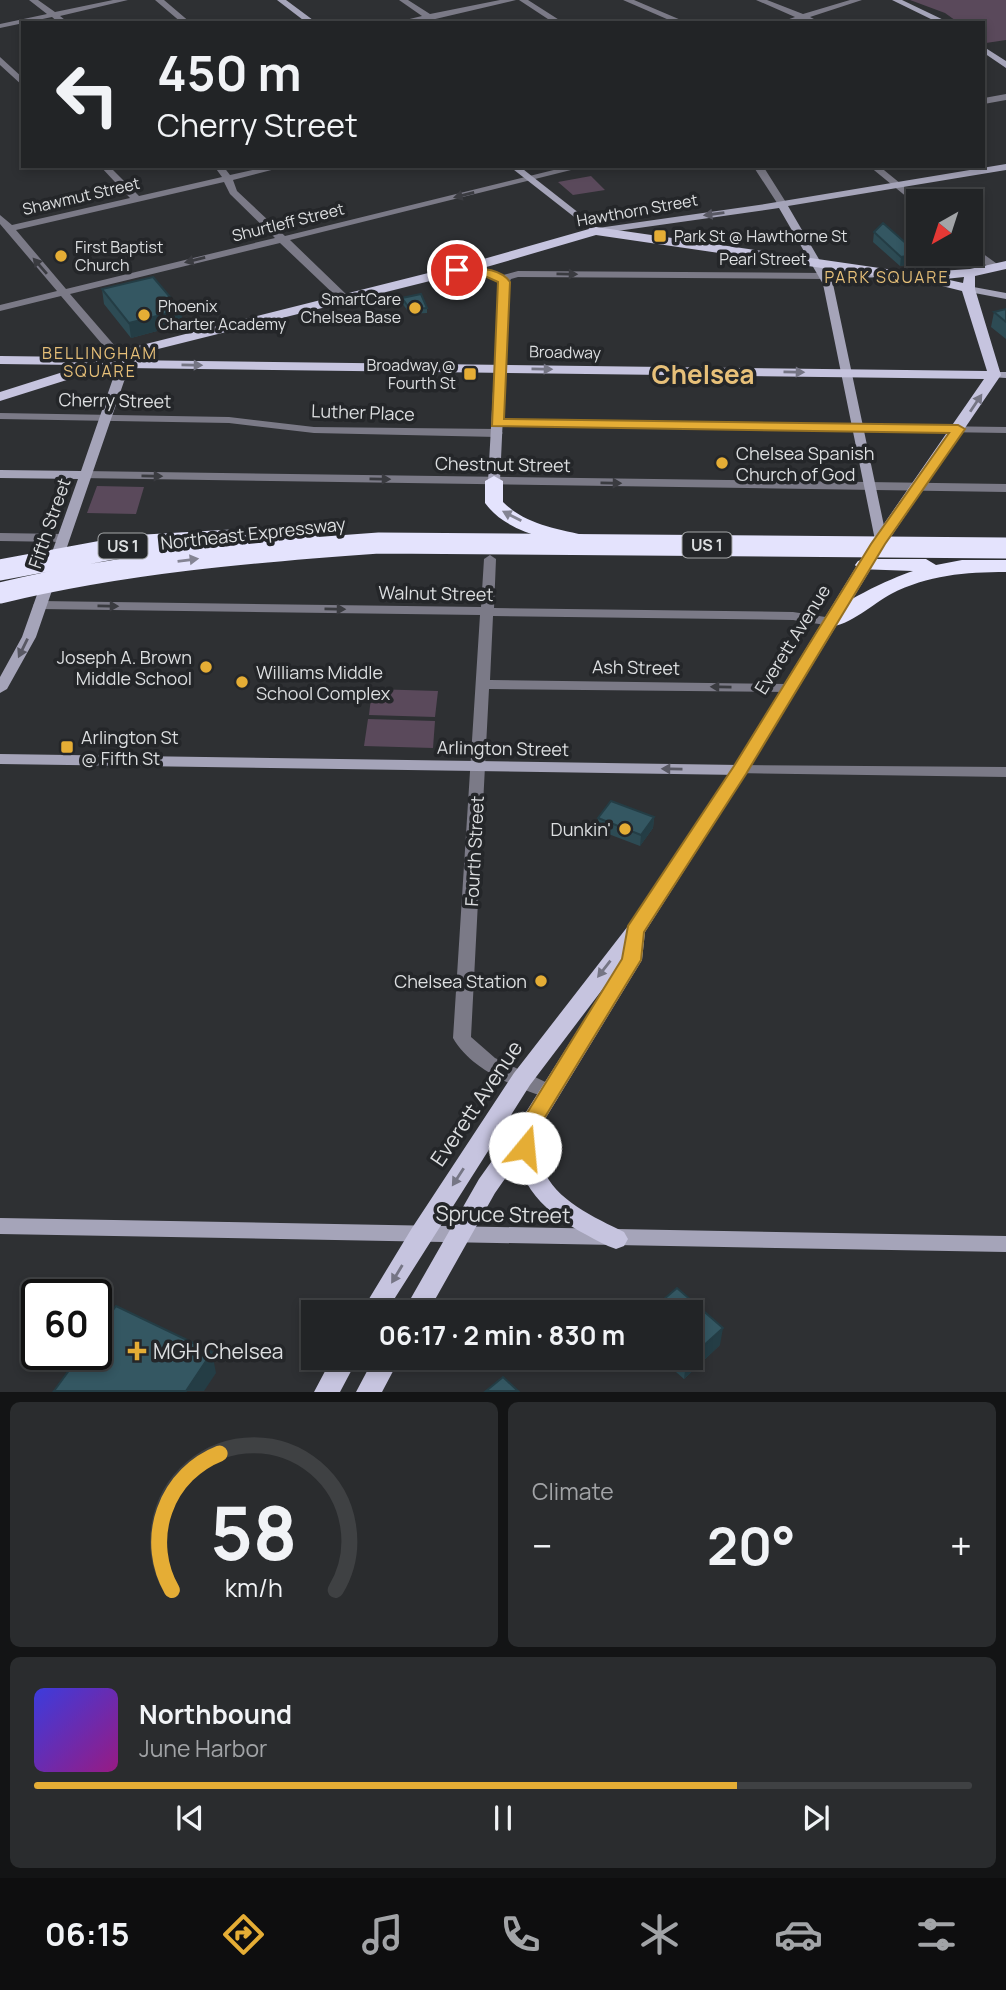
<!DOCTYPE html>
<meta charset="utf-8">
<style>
:root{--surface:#222426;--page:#2a2c2e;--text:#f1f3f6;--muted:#a2a4a7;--line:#3f4143;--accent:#e5ad35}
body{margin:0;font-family:Manrope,sans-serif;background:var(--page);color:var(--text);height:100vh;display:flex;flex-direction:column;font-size:26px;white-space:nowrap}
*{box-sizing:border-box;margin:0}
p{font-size:23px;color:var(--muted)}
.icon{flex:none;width:38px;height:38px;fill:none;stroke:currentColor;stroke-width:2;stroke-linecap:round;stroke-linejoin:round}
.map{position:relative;height:1392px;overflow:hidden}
.panel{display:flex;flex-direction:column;gap:10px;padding:10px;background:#131415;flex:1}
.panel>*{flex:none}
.top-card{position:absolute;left:21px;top:21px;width:964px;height:147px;border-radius:0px;box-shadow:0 4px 10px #0003,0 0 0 2px var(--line);background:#222426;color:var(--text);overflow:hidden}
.needle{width:46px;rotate:219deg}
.fabs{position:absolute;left:906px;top:189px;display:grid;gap:14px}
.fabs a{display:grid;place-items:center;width:77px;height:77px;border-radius:0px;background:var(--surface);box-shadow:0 4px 10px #0003,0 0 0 2px var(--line);font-size:35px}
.speed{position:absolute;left:21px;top:1279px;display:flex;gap:14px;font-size:35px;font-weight:700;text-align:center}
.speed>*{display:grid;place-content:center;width:91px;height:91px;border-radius:50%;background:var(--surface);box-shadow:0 4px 10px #0003,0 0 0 2px var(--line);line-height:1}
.speed .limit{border:4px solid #111;border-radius:10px;background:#fff;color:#111}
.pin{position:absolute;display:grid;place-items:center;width:60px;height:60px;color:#fff;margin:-30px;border:4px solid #fff;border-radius:50%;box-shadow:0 2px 7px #0007}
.me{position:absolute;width:77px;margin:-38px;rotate:17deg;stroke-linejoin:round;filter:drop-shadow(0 0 5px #0008)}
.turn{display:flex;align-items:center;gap:24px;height:147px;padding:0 21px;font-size:32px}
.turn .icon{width:91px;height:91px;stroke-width:2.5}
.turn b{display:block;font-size:49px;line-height:60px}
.big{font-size:52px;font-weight:700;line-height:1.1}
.panel .card{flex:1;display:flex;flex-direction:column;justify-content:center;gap:10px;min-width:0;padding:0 24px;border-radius:10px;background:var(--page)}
.panel .dial{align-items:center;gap:0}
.dial svg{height:182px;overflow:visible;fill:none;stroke:var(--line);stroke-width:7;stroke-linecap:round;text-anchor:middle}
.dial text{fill:var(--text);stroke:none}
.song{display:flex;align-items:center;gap:21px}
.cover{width:84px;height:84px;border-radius:10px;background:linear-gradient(135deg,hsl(240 70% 55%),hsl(310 70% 35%))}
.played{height:7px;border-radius:4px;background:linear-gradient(90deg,var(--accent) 75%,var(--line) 75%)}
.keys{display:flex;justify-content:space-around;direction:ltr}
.heat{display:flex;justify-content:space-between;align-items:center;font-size:38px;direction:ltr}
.panel .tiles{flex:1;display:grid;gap:10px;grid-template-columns:1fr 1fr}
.card:last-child{grid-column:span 2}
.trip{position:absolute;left:301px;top:1300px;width:402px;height:70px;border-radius:0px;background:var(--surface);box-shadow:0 4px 10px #0003,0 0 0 2px var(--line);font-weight:700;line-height:70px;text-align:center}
.tab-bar{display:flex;height:112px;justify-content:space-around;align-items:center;background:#0e0e0f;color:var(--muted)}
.tab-bar .icon{width:49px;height:49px}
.tab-bar .selected{color:var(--accent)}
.tab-bar b{font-size:32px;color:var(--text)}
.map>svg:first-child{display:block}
.green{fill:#5a495b}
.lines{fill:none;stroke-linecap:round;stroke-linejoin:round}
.street{fill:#7b7a87;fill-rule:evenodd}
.secondary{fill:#a5a4b9;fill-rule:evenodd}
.primary{fill:#c6c4df;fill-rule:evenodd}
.highway{fill:#e4e3fd;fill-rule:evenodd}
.highway-bridge{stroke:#e4e3fd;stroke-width:21}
.wall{fill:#2d4b54}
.shaded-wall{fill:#243d45}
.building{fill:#345762;stroke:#243d45;stroke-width:2}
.oneway{fill:#3a3b40}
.oneway2{fill:#585863}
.oneway3{fill:#757584}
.oneway4{fill:#848493}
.route{fill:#e5ad35;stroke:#957022;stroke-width:2}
.poi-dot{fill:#e5ad35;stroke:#242629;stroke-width:2.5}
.labels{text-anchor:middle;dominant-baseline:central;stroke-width:7;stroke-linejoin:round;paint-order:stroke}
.far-street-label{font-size:16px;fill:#dcdee0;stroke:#242629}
.far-poi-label{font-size:16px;fill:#dcdee0;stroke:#242629;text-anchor:start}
.far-neighbourhood-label{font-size:16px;letter-spacing:2px;fill:#e7c079;stroke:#242629}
.shield{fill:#242629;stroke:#a5a7a9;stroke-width:2}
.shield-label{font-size:16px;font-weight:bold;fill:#dcdee0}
.street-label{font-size:18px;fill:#dcdee0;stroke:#242629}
.poi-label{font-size:18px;fill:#dcdee0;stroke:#242629;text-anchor:start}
.near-street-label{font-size:21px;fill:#dcdee0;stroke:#242629}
.near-poi-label{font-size:21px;fill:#dcdee0;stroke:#242629;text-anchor:start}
.far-town-label{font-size:26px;font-weight:bold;fill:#e7c079;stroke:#242629}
</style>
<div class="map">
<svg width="1006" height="1392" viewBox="0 0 1006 1392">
<rect width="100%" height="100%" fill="#2e3033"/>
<!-- green -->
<path class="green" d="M910,0H1006V40L986,43L984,23H959L945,13Z
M591,176L605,190L573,195L558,182Z
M97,486L144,487L136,514L87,513Z
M372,689L438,691L435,717L369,715Z
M368,719L435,721L433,748L364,746Z"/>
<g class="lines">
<!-- street -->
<path class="street" d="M29,0H38L55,12L113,0H128L60,16L69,23H59L52,17L0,28V24L47,14Z
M155,0H164L191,23H182Z
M399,0H408L430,14L500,0H516L431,20L393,23L422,16Z
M519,0H528L564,23H554Z
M623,0H634L688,23H676Z
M756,0H767L803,14L850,0H862L810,17L822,23C815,23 810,21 803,20C796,19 786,23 778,23L795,17Z
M0,57L23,78V86L0,65Z
M1006,94V100L984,104V98Z
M100,166H109L139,196L222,177L214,166H223L230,175L270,166H287L233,180L237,191L285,236L570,166H587L290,240L348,296L349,298L344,301L340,300L280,243L70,294L121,353V357H113L61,296L0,311V305L57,291L0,224V215L12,225L130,198ZM224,182L230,194L275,238L66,289L16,230Z
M753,166H763L787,204L785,206H779Z
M869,166H879L922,201H919V207Z
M971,245L1000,266V270H992L971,253Z
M518,271L825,273L830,276L825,279L518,277L511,279L508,285H500L499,283L503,275Z
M0,413L229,417L314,427L497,429L503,433L497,437L314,433L229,423L0,419Z
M497,420L1006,427V433L493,425V421Z
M84,471L1006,484V492L80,478L78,475Z
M0,533L62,534L68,538L62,542L0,541Z
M490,555L496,559L494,608L793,612L832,618L839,622L832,626L793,620L493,616L490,680L790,684L797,688L790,692L489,689L471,1037L495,1058L556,1087L559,1092L556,1097L550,1099C517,1088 471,1070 453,1038L480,615L40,609L33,605L40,601L481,607L484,559Z
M740,765L1006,767V777L735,773L733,770L735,767Z"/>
<!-- secondary -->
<path class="secondary" d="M277,0H286L317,23H307Z
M892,0H902L950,23H939Z
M984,47L1006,61V68L984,53Z
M1006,164V170L788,206L827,273L883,271L888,274L883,277L830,279L833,284L887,540L881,544L875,540L823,284L779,208L596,234L509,166H519L598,228L765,204Z
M457,267L482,269L506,276L509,283L500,481L494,485L488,481L499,283L498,280L481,275L453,272V268Z
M968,286L1006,293V299L964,291L963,289Z
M124,361L130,364L36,637L7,689L0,693V677L22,637L78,479L0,478V470L81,471L118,364Z
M994,372H1006V378L990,377V373Z
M0,754L740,765L747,770L740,775L0,764Z
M0,1218L1006,1236V1252L0,1234Z"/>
<!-- primary -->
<path class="primary" d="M596,227L935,276V272L940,271L970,269L1006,261V269L975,276V289L1001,375L886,544L746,774L645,932L642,960L539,1129C539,1142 538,1155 543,1168C554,1200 596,1218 624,1232L628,1239L624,1246L616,1249L608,1246C570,1227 528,1205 518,1160L495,1193L428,1312H403L479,1179L521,1120L608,982L530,1085L386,1312H361L412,1228L514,1073L628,926L734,766L870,544L984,379L124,368L89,373L0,401V392L82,366L124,360L987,371L962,291L938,285L596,235L490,266L130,356L78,365L0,364V356L78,357L130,348L480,260ZM964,277L963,283L945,279Z
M332,1358H358L340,1392H314Z
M374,1358H400L382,1392H356Z"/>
<!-- highway -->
<path class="highway" d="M494,476L503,481V502C526,525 558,529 588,536L590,540L588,544L581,546C547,539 506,532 485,503V481Z
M249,533L315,534L324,540L315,546L242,543L240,539L242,535Z
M865,559H926L936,565L962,560H1006V572C965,572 928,575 891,594C874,603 843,631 825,626L822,622C835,604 891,578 913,571L858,569L855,565L858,561Z"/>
<!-- highway-bridge -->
<path class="highway-bridge" d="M0,570L129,546L249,539
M0,593C124,563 252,552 379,543L1006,548"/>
</g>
<!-- wall -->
<path class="wall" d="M874,232L916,263L900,266L873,242Z
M102,289L183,324L131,338L104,304Z
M402,298L427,308V313L410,314L402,303Z
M1006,309V339L991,327L994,312Z
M654,817L653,828L640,846L598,830V818Z
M720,1345L684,1379L660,1358H691Z"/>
<!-- shaded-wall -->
<path class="shaded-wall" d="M918,254L916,263L900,266L901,257Z
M181,310L183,324L131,338L129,323Z
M654,817L653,828L640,846L641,835Z
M723,1328L720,1345L684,1379L686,1363Z
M212,1352L216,1373L204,1391H186Z"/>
<!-- building -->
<path class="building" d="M883,223L918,254L901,257L874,232Z
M153,277L181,310L129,323L102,289Z
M421,294L427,308L410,309L402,298Z
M1006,309V322L994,312Z
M611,801L654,817L641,835L598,818Z
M677,1288L723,1328L691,1357V1312H649Z
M116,1306L212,1352L186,1391H54L81,1354H96V1333Z
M681,1358H691L686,1363Z
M503,1377L518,1391H486Z"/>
<!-- one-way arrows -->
<defs><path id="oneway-solid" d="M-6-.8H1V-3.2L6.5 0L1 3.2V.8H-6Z" transform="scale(1.75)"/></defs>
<g class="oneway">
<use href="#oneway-solid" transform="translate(464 195) rotate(166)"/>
<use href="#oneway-solid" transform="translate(195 260) rotate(166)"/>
<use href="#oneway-solid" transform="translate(40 266) rotate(-131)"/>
<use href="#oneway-solid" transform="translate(567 274) rotate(1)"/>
<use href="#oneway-solid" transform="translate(152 476) rotate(1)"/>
<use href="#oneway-solid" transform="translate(380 479) rotate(1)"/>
<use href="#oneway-solid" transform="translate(611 483) rotate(1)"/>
<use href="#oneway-solid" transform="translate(108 606) rotate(1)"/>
<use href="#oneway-solid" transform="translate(335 609) rotate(1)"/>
<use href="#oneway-solid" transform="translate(721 687) rotate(-179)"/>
</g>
<g class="oneway2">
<use href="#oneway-solid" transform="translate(714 214) rotate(172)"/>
<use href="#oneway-solid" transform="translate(23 648) rotate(116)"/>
<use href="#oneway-solid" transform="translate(672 769) rotate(-179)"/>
</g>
<g class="oneway3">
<use href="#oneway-solid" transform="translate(192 365) rotate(1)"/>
<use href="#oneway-solid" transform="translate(542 369) rotate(1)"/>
<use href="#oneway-solid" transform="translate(794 372) rotate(1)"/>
<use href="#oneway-solid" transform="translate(976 403) rotate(-56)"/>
<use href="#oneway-solid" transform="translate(604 969) rotate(128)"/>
<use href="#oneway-solid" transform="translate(458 1177) rotate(123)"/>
<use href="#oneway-solid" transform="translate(397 1274) rotate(121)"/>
</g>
<g class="oneway4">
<use href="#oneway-solid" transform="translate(512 516) rotate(-153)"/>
<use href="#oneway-solid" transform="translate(188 560) rotate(-7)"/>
</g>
<!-- route -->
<path class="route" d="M457,266C474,268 500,267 510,282L504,419L958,425L965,429L885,544L746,774L644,932L641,960L539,1127L533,1154L525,1156L518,1154L515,1148L519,1126L622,959L628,926L734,766L871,544L949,433L492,426L498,282L487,277L453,272V267Z"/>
<!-- markers -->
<g class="poi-dot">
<rect x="653" y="229" width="14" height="14" rx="3.5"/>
<circle cx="61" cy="256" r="7"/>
<circle cx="415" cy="308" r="7"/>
<circle cx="144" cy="315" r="7"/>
<rect x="463" y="367" width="14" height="14" rx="3.5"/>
<circle cx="722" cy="463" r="7"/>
<circle cx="206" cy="667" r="7"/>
<circle cx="242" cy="682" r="7"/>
<rect x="60" y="740" width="14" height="14" rx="3.5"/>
<circle cx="625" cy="829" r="7"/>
<circle cx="541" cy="981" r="7"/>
<path d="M133.5 1340.5h7v7h7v7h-7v7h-7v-7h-7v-7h7z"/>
</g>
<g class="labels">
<!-- far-street labels -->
<g class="far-street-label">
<text transform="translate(81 196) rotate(-13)">Shawmut Street</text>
<text transform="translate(637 210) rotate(-10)">Hawthorn Street</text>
<text transform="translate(288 222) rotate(-14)">Shurtleff Street</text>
<text x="763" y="259">Pearl Street</text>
<text transform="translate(565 352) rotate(1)">Broadway</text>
</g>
<!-- far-poi labels -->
<g class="far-poi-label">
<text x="674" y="236">Park St @ Hawthorne St</text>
<text x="75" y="247">First Baptist<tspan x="75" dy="18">Church</tspan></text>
<text x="401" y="299" text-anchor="end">SmartCare<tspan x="401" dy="18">Chelsea Base</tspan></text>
<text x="158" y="306">Phoenix<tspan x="158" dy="18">Charter Academy</tspan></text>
<text x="456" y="365" text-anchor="end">Broadway @<tspan x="456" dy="18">Fourth St</tspan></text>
</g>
<!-- far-neighbourhood labels -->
<g class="far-neighbourhood-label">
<text x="887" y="277">PARK SQUARE</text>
<text x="100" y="353">BELLINGHAM<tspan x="100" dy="18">SQUARE</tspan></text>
</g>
<!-- shield labels -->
<g class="shield">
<rect x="682.5" y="532.5" width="49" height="25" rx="5"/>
<rect x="98.5" y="533.5" width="49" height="25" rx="5"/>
</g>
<g class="shield-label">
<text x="707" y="545">US 1</text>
<text x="123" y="546">US 1</text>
</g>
<!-- street labels -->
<g class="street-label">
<text transform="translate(115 400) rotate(1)">Cherry Street</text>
<text transform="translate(363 412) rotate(2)">Luther Place</text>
<text transform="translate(503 464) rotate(1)">Chestnut Street</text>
<text transform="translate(49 523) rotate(-71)">Fifth Street</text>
<text transform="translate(253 533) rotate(-6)">Northeast Expressway</text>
<text transform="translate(436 593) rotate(1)">Walnut Street</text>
<text transform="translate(792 639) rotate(-58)">Everett Avenue</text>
<text transform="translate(636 667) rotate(1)">Ash Street</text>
<text transform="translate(503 748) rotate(1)">Arlington Street</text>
<text transform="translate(474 851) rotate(-87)">Fourth Street</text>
</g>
<!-- poi labels -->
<g class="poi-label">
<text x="736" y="453">Chelsea Spanish<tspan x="736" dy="21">Church of God</tspan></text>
<text x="192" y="657" text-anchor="end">Joseph A. Brown<tspan x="192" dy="21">Middle School</tspan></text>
<text x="256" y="672">Williams Middle<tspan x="256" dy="21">School Complex</tspan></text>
<text x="81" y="737">Arlington St<tspan x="81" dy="21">@ Fifth St</tspan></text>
<text x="611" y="829" text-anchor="end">Dunkin'</text>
<text x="527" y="981" text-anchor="end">Chelsea Station</text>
</g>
<!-- near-street labels -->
<g class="near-street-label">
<text transform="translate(476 1103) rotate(-56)">Everett Avenue</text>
<text transform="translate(503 1214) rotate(1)">Spruce Street</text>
</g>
<!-- near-poi labels -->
<g class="near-poi-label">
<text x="153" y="1351">MGH Chelsea</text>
</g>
<!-- far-town labels -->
<g class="far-town-label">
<text x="703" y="374">Chelsea</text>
</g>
</g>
</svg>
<div class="fabs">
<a><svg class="needle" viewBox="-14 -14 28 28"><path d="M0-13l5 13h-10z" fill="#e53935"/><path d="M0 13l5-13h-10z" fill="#a2a4a7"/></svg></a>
</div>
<div class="speed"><div class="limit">60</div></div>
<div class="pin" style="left:457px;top:270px;background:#d93025"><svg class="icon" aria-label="arrive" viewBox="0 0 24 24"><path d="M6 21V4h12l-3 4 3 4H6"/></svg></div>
<svg class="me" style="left:525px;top:1148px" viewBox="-20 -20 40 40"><circle r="19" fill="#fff"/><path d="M0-13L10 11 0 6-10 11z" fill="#e5ad35"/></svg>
<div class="trip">06:17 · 2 min · 830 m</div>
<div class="top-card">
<div class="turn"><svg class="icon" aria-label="left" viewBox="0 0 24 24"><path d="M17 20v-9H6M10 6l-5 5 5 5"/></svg><div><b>450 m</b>Cherry Street</div></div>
</div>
</div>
<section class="panel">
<div class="tiles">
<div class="card dial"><svg viewBox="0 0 100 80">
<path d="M14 69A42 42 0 1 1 86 69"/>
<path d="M14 69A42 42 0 0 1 35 9" stroke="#e5ad35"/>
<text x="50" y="56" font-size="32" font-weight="700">58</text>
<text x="50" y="72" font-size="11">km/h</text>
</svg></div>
<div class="card"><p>Climate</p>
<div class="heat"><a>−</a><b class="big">20°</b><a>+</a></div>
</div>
<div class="card">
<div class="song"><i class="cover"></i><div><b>Northbound</b><p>June Harbor</p></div></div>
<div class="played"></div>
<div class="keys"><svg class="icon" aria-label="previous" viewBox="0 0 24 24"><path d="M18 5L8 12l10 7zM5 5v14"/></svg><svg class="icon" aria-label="pause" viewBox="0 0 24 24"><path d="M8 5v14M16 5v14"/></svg><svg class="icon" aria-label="next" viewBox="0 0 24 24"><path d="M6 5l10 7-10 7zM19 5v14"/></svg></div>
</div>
</div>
</section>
<nav class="tab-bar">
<b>06:15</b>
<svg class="icon selected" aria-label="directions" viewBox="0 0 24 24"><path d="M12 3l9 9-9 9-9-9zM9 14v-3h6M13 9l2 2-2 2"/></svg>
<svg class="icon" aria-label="music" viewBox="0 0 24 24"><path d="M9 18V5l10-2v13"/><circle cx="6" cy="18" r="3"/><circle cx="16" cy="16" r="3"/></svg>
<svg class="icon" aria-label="phone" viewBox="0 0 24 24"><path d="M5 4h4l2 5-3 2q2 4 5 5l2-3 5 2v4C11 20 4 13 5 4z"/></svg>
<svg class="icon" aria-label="climate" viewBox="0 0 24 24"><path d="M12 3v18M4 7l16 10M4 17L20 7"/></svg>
<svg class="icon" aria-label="car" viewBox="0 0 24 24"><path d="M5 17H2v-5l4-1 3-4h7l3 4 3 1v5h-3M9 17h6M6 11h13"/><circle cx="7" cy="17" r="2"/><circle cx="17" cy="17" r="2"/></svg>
<svg class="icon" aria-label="filters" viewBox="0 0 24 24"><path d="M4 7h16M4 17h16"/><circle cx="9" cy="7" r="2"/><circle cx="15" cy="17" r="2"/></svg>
</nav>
